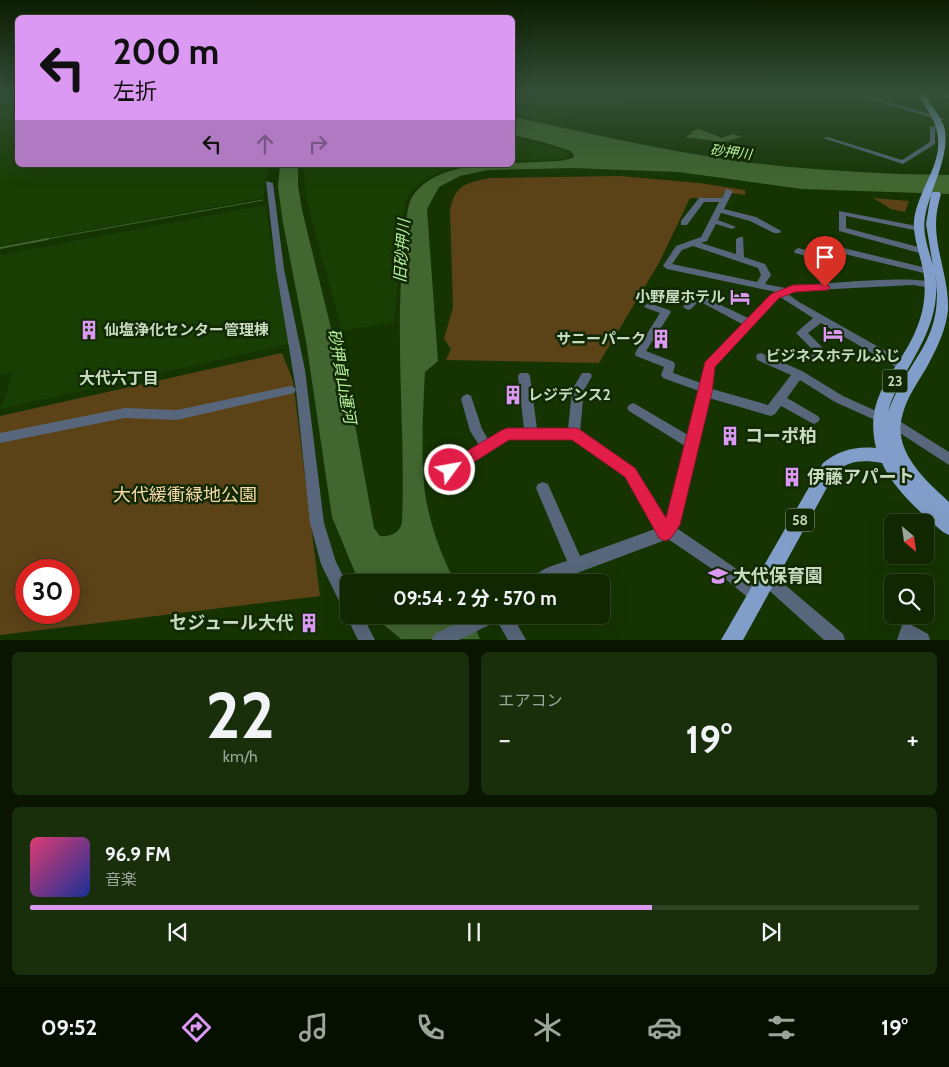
<!DOCTYPE html>
<html lang="ja">
<meta charset="utf-8">
<style>
:root{--surface:#102702;--page:#192f0c;--text:#f1f3f6;--muted:#9ca599;--line:#304424;--accent:#dc99f4}
body{margin:0;font-family:Cabin,"Noto Sans JP",sans-serif;background:var(--page);color:var(--text);height:100vh;display:flex;flex-direction:column;font-size:19px;white-space:nowrap}
*{box-sizing:border-box;margin:0}
p{font-size:16px;color:var(--muted)}
.icon{flex:none;width:28px;height:28px;fill:none;stroke:currentColor;stroke-width:2;stroke-linecap:round;stroke-linejoin:round}
.map{position:relative;height:640px;overflow:hidden}
.drawer{display:flex;flex-direction:column;gap:12px;padding:12px;background:#091501;flex:1}
.drawer>*{flex:none}
.banner{position:absolute;left:15px;top:15px;width:500px;height:152px;border-radius:8px;box-shadow:0 5px 20px #0002,0 0 0 1px var(--line);background:#dc99f4;color:#111;overflow:hidden}
.needle{width:32px;rotate:151deg}
.tools{position:absolute;left:884px;top:514px;display:grid;gap:10px}
.tools a{display:grid;place-items:center;width:50px;height:50px;border-radius:8px;background:var(--surface);box-shadow:0 5px 20px #0002,0 0 0 1px var(--line);font-size:25px}
.speed{position:absolute;left:15px;top:559px;display:flex;gap:10px;font-size:25px;font-weight:700;text-align:center}
.speed>*{display:grid;place-content:center;width:65px;height:65px;border-radius:50%;background:var(--surface);box-shadow:0 5px 20px #0002,0 0 0 1px var(--line);line-height:1}
.speed .limit{border:8px solid #d22;background:#fff;color:#111}
.pin{position:absolute;display:grid;place-items:center;width:42px;height:42px;color:#fff;margin:-51px -21px;border-radius:50% 50% 50% 0;rotate:-45deg;box-shadow:0 0 5px #0007}
.pin .icon{rotate:45deg}
.me{position:absolute;width:55px;margin:-28px;rotate:58deg;stroke-linejoin:round;filter:drop-shadow(0 0 4px #0008)}
.turn{display:flex;align-items:center;gap:18px;height:105px;padding:0 15px;font-size:22px}
.turn .icon{width:65px;height:65px;stroke-width:2.5}
.turn b{display:block;font-size:35px;line-height:42px}
.lanes{display:flex;align-items:center;height:48px;padding:0 15px;background:#0003;justify-content:center;gap:25px;direction:ltr}
.lanes .off{opacity:.35}
.big{font-size:38px;font-weight:700;line-height:1.1}
.drawer .tile{flex:1;display:flex;flex-direction:column;justify-content:center;gap:8px;min-width:0;padding:0 18px;border-radius:8px;background:var(--page)}
.drawer .dial{align-items:center;gap:0}
.dial b{font-size:65px;line-height:1}
.song{display:flex;align-items:center;gap:15px}
.cover{width:60px;height:60px;border-radius:8px;background:linear-gradient(135deg,hsl(340 70% 55%),hsl(230 70% 35%))}
.played{height:5px;border-radius:2px;background:linear-gradient(90deg,var(--accent) 70%,var(--line) 70%)}
.keys{display:flex;justify-content:space-around;direction:ltr}
.heat{display:flex;justify-content:space-between;align-items:center;font-size:28px;direction:ltr}
.drawer .tiles{flex:1;display:grid;gap:12px;grid-template-columns:1fr 1fr}
.tile:last-child{grid-column:span 2}
.trip{position:absolute;left:340px;top:574px;width:270px;height:50px;border-radius:8px;background:var(--surface);box-shadow:0 5px 20px #0002,0 0 0 1px var(--line);font-weight:700;line-height:50px;text-align:center}
.menu{display:flex;height:80px;justify-content:space-around;align-items:center;background:#061001;color:var(--muted)}
.menu .icon{width:35px;height:35px}
.menu .current{color:var(--accent)}
.menu b{font-size:22px;color:var(--text)}
.map>svg:first-child{display:block}
.built{fill:#193e03}
.green{fill:#5c4217;fill-rule:evenodd}
.water{fill:#416630}
.lines{fill:none;stroke-linecap:round;stroke-linejoin:round}
.stream-far1{stroke:#416630;stroke-width:1}
.stream{stroke:#416630;stroke-width:2}
.minor{fill:#57667a;fill-rule:evenodd}
.major{fill:#809ec9;fill-rule:evenodd}
.route{fill:#e11d48;stroke:#92132f}
.labels{text-anchor:middle;dominant-baseline:central;stroke-width:5;stroke-linejoin:round;paint-order:stroke}
.far-water-label{font-size:14px;font-style:italic;fill:#b6ef9e;stroke:#112904}
.shield{fill:#112904;stroke:#91a688;stroke-width:1}
.shield-label{font-size:14px;font-weight:bold;fill:#c8dbc0}
.poi-label{font-size:15px;font-weight:bold;fill:#c8dbc0;stroke:#112904;text-anchor:end}
.water-label{font-size:16px;font-style:italic;fill:#b6ef9e;stroke:#112904}
.neighbourhood-label{font-size:16px;font-weight:bold;fill:#c8dbc0;stroke:#112904}
.near-poi-label{font-size:18px;font-weight:bold;fill:#c8dbc0;stroke:#112904;text-anchor:start}
.near-park-label{font-size:18px;fill:#fad9a8;stroke:#112904}
</style>
<div class="map">
<svg width="949" height="640" viewBox="0 0 949 640">
<rect width="100%" height="100%" fill="#153402"/>
<!-- built -->
<path class="built" d="M0,93H17L18,165H269L263,198L0,246Z
M513,93H648L545,121L513,114Z
M512,137L564,151L567,152L569,156L557,160L513,161Z
M303,165H465L442,171L425,180L411,191L405,203L394,322L342,331L306,198Z
M265,205L289,344L1,409L13,372L0,375V255Z"/>
<!-- green -->
<path class="green" d="M620,176L699,183L745,190V195L724,192L721,199L690,198L659,263L599,363L446,360L451,349L444,339L453,307L450,211C454,185 466,183 489,178Z
M873,198L909,201L905,212L891,209Z
M282,353L293,381L320,596L0,635V416ZM26,570H69V612H26Z"/>
<!-- water -->
<path class="water" d="M513,117C587,133 661,150 737,161C807,170 878,174 949,175V194L802,189L679,172L573,168L488,170L460,176L439,187L427,209L438,361L425,372C423,409 421,447 424,484C427,517 440,553 455,582H359L332,517L306,341L283,223L278,187L280,165H298V185L302,210L356,430L374,528L380,536C391,537 400,533 402,522C406,426 393,330 405,234C407,221 406,205 414,194C437,165 479,165 512,165L513,163L560,161L573,158L574,155L571,151L543,142L513,135Z
M699,129L722,138L733,134L742,137L723,142L685,137L693,133L690,132Z
M377,615H470L480,639H401L385,626Z"/>
<g class="lines">
<!-- stream-far1 -->
<path class="stream-far1" d="M41,240L263,200"/>
<!-- stream -->
<path class="stream" d="M0,248L48,239"/>
<!-- minor -->
<path class="minor" d="M850,93H859L945,119L940,120Z
M937,93L949,94V98L937,94Z
M930,126L943,128L940,130L935,129V144L903,164L823,138L828,137L902,160L930,142Z
M266,181L273,183L284,269L305,370L324,523L336,562L349,588V615H362L375,640H358L321,564L310,523L296,390L294,393L290,394L177,420L125,418L0,443V433L125,408L177,410L290,386L294,387L296,390L276,269Z
M726,189L733,191L724,209L756,217L781,231L780,233H774L750,221L721,213L718,220L736,227L732,229L716,224L707,241L701,243L736,254V239L740,237H743L744,257L765,264L771,275L765,284L785,288L793,285L820,284L818,259L795,253L794,251L798,248L825,255L829,283C851,282 927,274 942,286L937,289L913,285L795,291L788,294L799,302L907,363L908,366L907,369H899L821,323L808,333L824,349L820,359H812L811,356L813,350L796,333L813,318L780,297L714,366L712,389L768,405L791,375L757,360L756,357L757,354L761,353L802,371L843,396L883,414L885,417L883,420L879,422L875,420L835,402L800,380L787,398L818,416L820,419L818,422L814,424L810,422L781,406L775,414L771,416L709,398L678,529L728,563L763,588L765,594L763,600L757,602L751,600L718,573L668,539L553,582H532C536,569 555,565 567,561L536,488L538,484L543,482L548,484L580,556L655,529L625,476L572,439H509L455,473L450,475L445,473L443,469L445,465L479,445L470,431L461,399L463,396L467,394L471,396L482,429L488,439L507,429H524L518,376L520,373H528L530,376L537,429H568L572,390L582,373H590L592,376L584,390L580,432L635,468L666,521L685,446L629,411L627,408L629,405L633,403L637,405L688,435L699,391L663,378L661,375L664,367L636,356L635,353L660,313L646,308L644,306L649,303L669,310L671,312L646,351L674,362L675,365L673,373L701,383L705,362L742,324L699,301L691,309L688,310L683,307C686,302 692,295 698,294L748,318L772,294L776,292L667,269L663,266L676,246L701,237L719,202H704L687,225H681V221L699,198H722ZM693,246L758,268L761,275L757,282L672,264L682,250Z
M839,211L922,227V231H919L846,216V228L926,249L927,251L923,254L839,231Z
M839,247L931,269L932,271L928,274L836,252L835,250Z
M893,417L949,452V465L889,426L887,422L889,418Z
M766,570L771,573L843,634L845,640H824L761,583L758,578L761,573Z
M474,615H512L526,640H508L497,621L459,640H432L434,634Z
M908,623L928,634L930,640H897L902,625Z"/>
<!-- major -->
<path class="major" d="M917,93H923C931,105 942,117 945,130C949,160 930,188 925,217C922,234 929,250 933,266L926,224L931,194L933,192H939L941,194C938,204 936,214 936,224C936,253 949,279 948,310C946,329 938,346 929,363C920,380 906,397 902,417C893,452 926,481 949,502V535L943,532C920,512 895,491 882,463C863,460 849,460 835,473L743,640H721L823,463C839,450 856,446 876,448C862,389 904,370 920,319C925,304 926,286 923,270C920,254 913,238 914,221C917,192 941,167 938,138C937,121 925,107 917,93ZM935,273C946,341 907,358 888,412C891,399 898,386 905,374C924,341 941,312 935,273Z"/>
</g>
<!-- sky -->
<linearGradient id="sky" x2="0" y2="1"><stop stop-color="#0c1d01"/><stop offset="0.51" stop-color="#355039"/><stop offset="1" stop-color="#355039" stop-opacity="0"/></linearGradient>
<rect width="949" height="183" fill="url(#sky)"/>
<!-- route -->
<path class="route" d="M825,284L828,285L830,287L828,290L795,292L779,298L715,367L712,392L680,525L671,538L665,541L659,538L625,477L572,440H509L455,474L450,476L444,474L442,470L444,465L502,430L507,428H574L579,429L635,468L666,518L705,362L771,294L793,285Z"/>
<!-- icons -->
<defs>
<symbol id="hotel-bare" viewBox="-9 -9 18 18"><path d="M-6-4.5h1.5V1H6V5H4.5V3h-9V5H-6ZM-4 0a1.8 1.8 0 1 1 3.6 0ZM.5 0V-2.5h3Q6-2.5 6 0Z" fill="#dc99f4" stroke="#112904" stroke-width="2.5" paint-order="stroke"/></symbol>
<symbol id="building-bare" viewBox="-9 -9 18 18"><path d="M-4-6H4V6H1V3H-1V6H-4ZM-2.5-4.3h1.7v1.8h-1.7ZM.8-4.3h1.7v1.8H.8ZM-2.5-1h1.7V.8h-1.7ZM.8-1h1.7V.8H.8Z" fill="#dc99f4" stroke="#112904" stroke-width="2.5" paint-order="stroke"/></symbol>
<symbol id="school-bare" viewBox="-9 -9 18 18"><path d="M0-5L7-2L0 1L-7-2ZM-4 1L0 2.5L4 1V4Q0 6-4 4Z" fill="#dc99f4" stroke="#112904" stroke-width="2.5" paint-order="stroke"/></symbol>
</defs>
<g fill-rule="evenodd">
<use href="#hotel-bare" x="726" y="283" width="28" height="28"/>
<use href="#building-bare" x="75" y="316" width="28" height="28"/>
<use href="#hotel-bare" x="819" y="320" width="28" height="28"/>
<use href="#building-bare" x="647" y="325" width="28" height="28"/>
<use href="#building-bare" x="499" y="381" width="28" height="28"/>
<use href="#building-bare" x="716" y="422" width="28" height="28"/>
<use href="#building-bare" x="778" y="463" width="28" height="28"/>
<use href="#school-bare" x="704" y="562" width="28" height="28"/>
<use href="#building-bare" x="295" y="609" width="28" height="28"/>
</g>
<g class="labels">
<!-- far-water labels -->
<g class="far-water-label">
<text transform="translate(731 152) rotate(7)">砂押川</text>
</g>
<!-- shield labels -->
<g class="shield">
<rect x="882.5" y="369.5" width="25" height="23" rx="4"/>
<rect x="786" y="508.5" width="28" height="23" rx="4"/>
</g>
<g class="shield-label">
<text x="895" y="381">23</text>
<text x="800" y="520">58</text>
</g>
<!-- poi labels -->
<g class="poi-label">
<text x="725" y="297">小野屋ホテル</text>
<text x="104" y="330" text-anchor="start">仙塩浄化センター管理棟</text>
<text x="646" y="339">サニーパーク</text>
<text x="833" y="356" text-anchor="middle">ビジネスホテルふじ</text>
<text x="528" y="395" text-anchor="start">レジデンス2</text>
</g>
<!-- water labels -->
<g class="water-label">
<text transform="translate(402 251) rotate(-86)">旧砂押川</text>
<text transform="translate(342 376) rotate(80)">砂押貞山運河</text>
</g>
<!-- neighbourhood labels -->
<g class="neighbourhood-label">
<text x="119" y="378">大代六丁目</text>
</g>
<!-- near-poi labels -->
<g class="near-poi-label">
<text x="745" y="436">コーポ柏</text>
<text x="807" y="477">伊藤アパート</text>
<text x="733" y="576">大代保育園</text>
<text x="294" y="623" text-anchor="end">セジュール大代</text>
</g>
<!-- near-park labels -->
<g class="near-park-label">
<text x="185" y="495">大代緩衝緑地公園</text>
</g>
</g>
</svg>
<div class="tools">
<a><svg class="needle" viewBox="-14 -14 28 28"><path d="M0-13l5 13h-10z" fill="#e53935"/><path d="M0 13l5-13h-10z" fill="#9ca599"/></svg></a>
<a><svg class="icon" aria-label="search" viewBox="0 0 24 24"><circle cx="10" cy="10" r="6"/><path d="M15 15l6 6"/></svg></a>
</div>
<div class="speed"><div class="limit">30</div></div>
<div class="pin" style="left:825px;top:287px;background:#d93025"><svg class="icon" aria-label="arrive" viewBox="0 0 24 24"><path d="M6 21V4h12l-3 4 3 4H6"/></svg></div>
<svg class="me" style="left:450px;top:470px" viewBox="-20 -20 40 40"><circle r="17" fill="#e11d48" stroke="#fff" stroke-width="3"/><path d="M0-11L8 9 0 5-8 9z" fill="#fff"/></svg>
<div class="trip">09:54 · 2 分 · 570 m</div>
<div class="banner">
<div class="turn"><svg class="icon" aria-label="left" viewBox="0 0 24 24"><path d="M17 20v-9H6M10 6l-5 5 5 5"/></svg><div><b>200 m</b>左折</div></div>
<div class="lanes"><svg class="icon" aria-label="left" viewBox="0 0 24 24"><path d="M17 20v-9H6M10 6l-5 5 5 5"/></svg><svg class="icon off" aria-label="ahead" viewBox="0 0 24 24"><path d="M12 20V5M6 11l6-6 6 6"/></svg><svg class="icon off" aria-label="right" viewBox="0 0 24 24"><path d="M7 20v-9h11M14 6l5 5-5 5"/></svg></div>
</div>
</div>
<section class="drawer">
<div class="tiles">
<div class="tile dial"><b>22</b><p>km/h</p></div>
<div class="tile"><p>エアコン</p>
<div class="heat"><a>−</a><b class="big">19°</b><a>+</a></div>
</div>
<div class="tile">
<div class="song"><i class="cover"></i><div><b>96.9 FM</b><p>音楽</p></div></div>
<div class="played"></div>
<div class="keys"><svg class="icon" aria-label="previous" viewBox="0 0 24 24"><path d="M18 5L8 12l10 7zM5 5v14"/></svg><svg class="icon" aria-label="pause" viewBox="0 0 24 24"><path d="M8 5v14M16 5v14"/></svg><svg class="icon" aria-label="next" viewBox="0 0 24 24"><path d="M6 5l10 7-10 7zM19 5v14"/></svg></div>
</div>
</div>
</section>
<nav class="menu">
<b>09:52</b>
<svg class="icon current" aria-label="directions" viewBox="0 0 24 24"><path d="M12 3l9 9-9 9-9-9zM9 14v-3h6M13 9l2 2-2 2"/></svg>
<svg class="icon" aria-label="music" viewBox="0 0 24 24"><path d="M9 18V5l10-2v13"/><circle cx="6" cy="18" r="3"/><circle cx="16" cy="16" r="3"/></svg>
<svg class="icon" aria-label="phone" viewBox="0 0 24 24"><path d="M5 4h4l2 5-3 2q2 4 5 5l2-3 5 2v4C11 20 4 13 5 4z"/></svg>
<svg class="icon" aria-label="climate" viewBox="0 0 24 24"><path d="M12 3v18M4 7l16 10M4 17L20 7"/></svg>
<svg class="icon" aria-label="car" viewBox="0 0 24 24"><path d="M5 17H2v-5l4-1 3-4h7l3 4 3 1v5h-3M9 17h6M6 11h13"/><circle cx="7" cy="17" r="2"/><circle cx="17" cy="17" r="2"/></svg>
<svg class="icon" aria-label="filters" viewBox="0 0 24 24"><path d="M4 7h16M4 17h16"/><circle cx="9" cy="7" r="2"/><circle cx="15" cy="17" r="2"/></svg>
<b>19°</b>
</nav>
